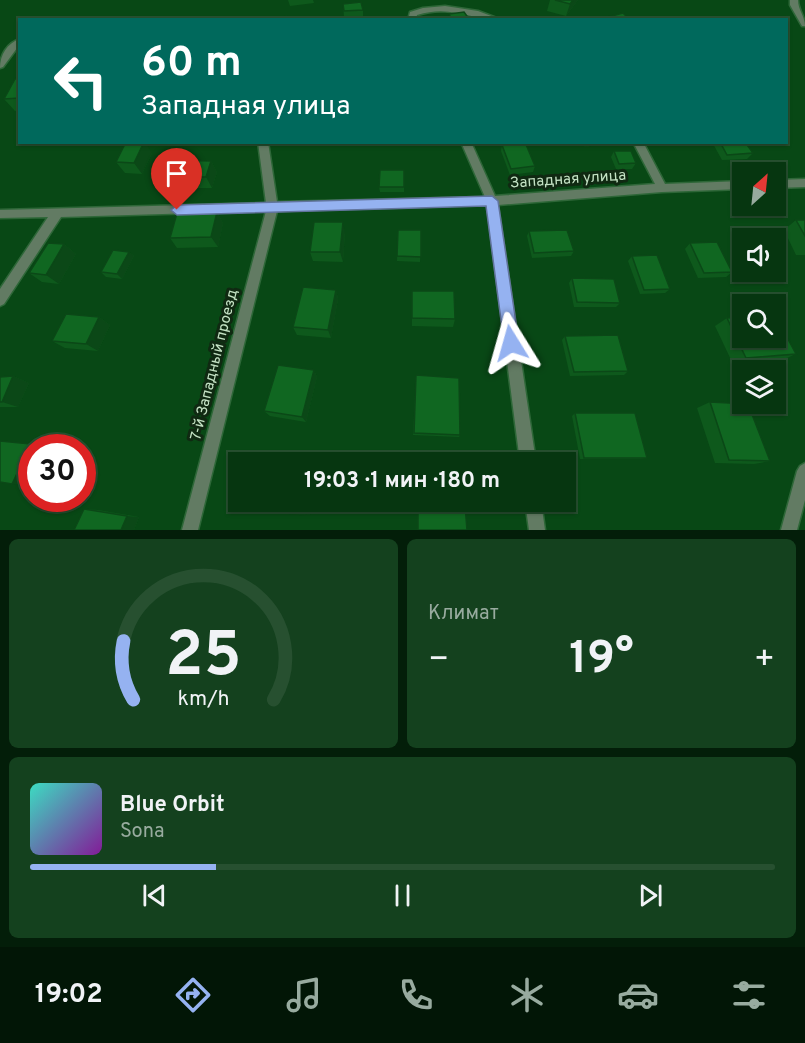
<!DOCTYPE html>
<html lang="ru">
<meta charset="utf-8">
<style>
:root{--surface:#063610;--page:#14411e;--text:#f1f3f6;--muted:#98ab9f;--line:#275030;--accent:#95b2f1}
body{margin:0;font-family:Overpass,sans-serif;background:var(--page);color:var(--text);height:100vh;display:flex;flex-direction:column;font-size:22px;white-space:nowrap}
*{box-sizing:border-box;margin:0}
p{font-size:20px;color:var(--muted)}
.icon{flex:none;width:33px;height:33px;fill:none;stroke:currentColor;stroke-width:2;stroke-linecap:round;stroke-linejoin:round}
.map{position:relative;height:530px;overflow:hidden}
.sheet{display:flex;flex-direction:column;gap:9px;padding:9px;background:#031e09;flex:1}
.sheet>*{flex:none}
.guide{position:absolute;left:18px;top:18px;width:770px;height:126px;border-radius:0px;box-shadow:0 2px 4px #0004,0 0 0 2px var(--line);background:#00695c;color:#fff;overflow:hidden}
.needle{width:39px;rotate:27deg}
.controls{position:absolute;left:732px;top:162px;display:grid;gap:12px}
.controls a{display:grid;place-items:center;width:54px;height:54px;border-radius:0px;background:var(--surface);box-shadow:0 2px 4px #0004,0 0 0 2px var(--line);font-size:30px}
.speed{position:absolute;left:18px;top:434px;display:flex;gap:12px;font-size:30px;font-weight:700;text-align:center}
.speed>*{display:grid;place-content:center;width:78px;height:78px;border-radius:50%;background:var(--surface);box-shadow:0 2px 4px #0004,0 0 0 2px var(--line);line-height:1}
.speed .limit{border:9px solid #d22;background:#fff;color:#111}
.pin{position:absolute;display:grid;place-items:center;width:51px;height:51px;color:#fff;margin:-62px -26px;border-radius:50% 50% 50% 0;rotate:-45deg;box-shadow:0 0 6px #0007}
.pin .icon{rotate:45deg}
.me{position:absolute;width:66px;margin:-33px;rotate:352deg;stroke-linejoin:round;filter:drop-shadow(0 0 4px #0008)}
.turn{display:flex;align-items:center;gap:21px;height:126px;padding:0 24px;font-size:27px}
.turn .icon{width:78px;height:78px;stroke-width:2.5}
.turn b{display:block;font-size:42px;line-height:51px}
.big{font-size:45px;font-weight:700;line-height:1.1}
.sheet .widget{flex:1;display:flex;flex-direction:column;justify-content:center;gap:9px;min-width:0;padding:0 21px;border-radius:9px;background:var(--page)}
.sheet .dial{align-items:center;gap:0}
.dial svg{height:156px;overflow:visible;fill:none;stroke:var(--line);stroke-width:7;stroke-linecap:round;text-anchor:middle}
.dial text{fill:var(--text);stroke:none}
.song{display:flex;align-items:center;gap:18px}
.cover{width:72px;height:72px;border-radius:9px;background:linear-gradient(135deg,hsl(170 70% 55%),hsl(290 70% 35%))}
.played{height:6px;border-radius:3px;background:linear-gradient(90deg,var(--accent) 25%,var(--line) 25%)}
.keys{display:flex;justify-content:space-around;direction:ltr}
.heat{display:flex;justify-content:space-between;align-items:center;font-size:33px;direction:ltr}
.sheet .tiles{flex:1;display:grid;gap:9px;grid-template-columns:1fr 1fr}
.widget:last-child{grid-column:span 2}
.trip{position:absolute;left:228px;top:452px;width:348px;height:60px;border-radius:0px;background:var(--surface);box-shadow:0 2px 4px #0004,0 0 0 2px var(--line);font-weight:700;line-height:60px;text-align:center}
.tab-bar{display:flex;height:96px;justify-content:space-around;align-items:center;background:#021606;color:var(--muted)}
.tab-bar .icon{width:42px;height:42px}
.tab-bar .current{color:var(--accent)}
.tab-bar b{font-size:27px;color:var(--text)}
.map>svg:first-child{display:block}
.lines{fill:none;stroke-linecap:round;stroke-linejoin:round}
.minor-casing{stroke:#2e6738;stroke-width:3}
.minor{fill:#627b63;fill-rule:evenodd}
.wall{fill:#0e591c}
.shaded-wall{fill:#0b4817}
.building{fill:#106721;stroke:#0b4817;stroke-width:1.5}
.route{fill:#95b2f1;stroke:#61749d;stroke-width:1.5}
.labels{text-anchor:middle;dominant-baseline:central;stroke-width:6;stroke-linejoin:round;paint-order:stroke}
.street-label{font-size:15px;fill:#c4e2c4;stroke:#102912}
</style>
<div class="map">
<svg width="805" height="530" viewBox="0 0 805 530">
<rect width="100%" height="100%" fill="#084815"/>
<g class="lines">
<defs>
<path id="minor" d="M790,0H798C798,10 805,16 805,26H802L790,5Z
M445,6L478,11L502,20C470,20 451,4 417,15L416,20H408L410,12L423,8Z
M20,39V44L3,67L0,68C0,55 7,43 20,39Z
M258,142H268L277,202L485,197L461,142H471L495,196L655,184L633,142H643L665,184L742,181V189L662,192L498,205L536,462H520L487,205L277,211L198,530H182L266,211L61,217L4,304L0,306V289L48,217L0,218V210L266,203Z
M805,179V187L776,188V180Z
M805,463V500L797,530H781L797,471L800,466Z
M525,501H541L545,530H529Z"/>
</defs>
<!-- minor casing -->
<use href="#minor" class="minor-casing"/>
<!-- minor -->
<use href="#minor" class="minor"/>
</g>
<!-- wall -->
<path class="wall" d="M288,0H313L314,3L290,6Z
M550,0H578L566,16L547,11Z
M343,4L363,10V16L344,17Z
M20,78V110L15,111L4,99Z
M184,142H214V144Z
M582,142H607L606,143L585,147Z
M712,142H745L753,153L747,159L722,160Z
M502,145L535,166L533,172L510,175L501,151Z
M614,151L636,163L632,169H616L611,157Z
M152,153L142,174L125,173L116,162Z
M211,161L217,172L212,188H175L168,177Z
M404,170V192H380L379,187Z
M217,212L223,223L218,247L177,248L170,238Z
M796,220H805V255H796L784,230Z
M770,227L784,250L776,257V238H742V250L736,239L747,229Z
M398,230H421L420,262L397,261Z
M529,231L574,251L571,256L532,258L527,236Z
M345,232L343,262L313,261L310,252Z
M690,243L732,272L726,277L698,278L685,249Z
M64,244L76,254L59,284L42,282L29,273Z
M129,252L134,256L122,279L106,277L101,272Z
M632,256L670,289L665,293L640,294L628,261Z
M572,278L620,303L616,307H574L569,283Z
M336,290L338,299L331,338L297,335L293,327Z
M412,291L455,319L453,327L412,326Z
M99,317L110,325L98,351L65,348L52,341Z
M727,318L796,354L780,361L733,364L715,326Z
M565,336L628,371L624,375L570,376L562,340Z
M314,370L317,377L306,422L270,416L264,411Z
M416,375L460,435L459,437L413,435Z
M13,376L29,383L18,407H0V377Z
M710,402L770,461L754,464L715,463L697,408Z
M575,413L647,458L641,459H580L572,416Z
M84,509L98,510L139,517L134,530Z"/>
<!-- shaded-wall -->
<path class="shaded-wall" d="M573,0H578L566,16L570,4Z
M144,142H145L152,153L142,174L134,163Z
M587,142H607L606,143L585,147Z
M211,161L217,172L212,188L206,177Z
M217,212L223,223L218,247L211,237Z
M343,222L345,232L343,262L340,252Z
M64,244L76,254L59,284L46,275Z
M129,252L134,256L122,279L117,274Z
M336,290L338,299L331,338L328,330Z
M99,317L110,325L98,351L86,344Z
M314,370L317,377L306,422L302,417Z
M13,376L29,383L18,407L2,402Z
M31,444L42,447H32V481L29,486L12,484Z
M308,501H312L310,515H306Z
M127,516L139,517L134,530H121Z"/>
<!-- building -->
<path class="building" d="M555,0H573L570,4Z
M361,2L363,10L344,11L343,4Z
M464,12L469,19L484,17L486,20H452L449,14Z
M623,13L630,20H611L608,17Z
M287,16L289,20L273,19Z
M20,78V98L4,99L15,79Z
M126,142H144L134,163L116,162Z
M521,142H525L535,166L511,169L502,145Z
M720,142H745L753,153L727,155Z
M614,151H631L636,163L619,164Z
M174,160L211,161L206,177H168Z
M380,170H404V187H379Z
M217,212L211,237L170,238L177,213Z
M796,220H805V236Z
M314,222H343L340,252H310Z
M770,227L784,250L776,251V238H753L747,229Z
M398,230H421V257L397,256Z
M567,230L574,251L534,253L529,231Z
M717,242L732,272L704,273L690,243Z
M48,243L64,244L46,275L29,273Z
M113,250L129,252L117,274L101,272Z
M657,255L670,289L644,290L632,256Z
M572,278L614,279L620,303L577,302Z
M303,287L336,290L328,330L293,327Z
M412,291H454L455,319L412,318Z
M66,314L99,317L86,344L52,341Z
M742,317V338H776V317L796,354L746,358L727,318Z
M618,335L628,371L574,372L565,336Z
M278,365L314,370L302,417L264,411Z
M416,375L459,378L460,435L414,433Z
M13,376L2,402H0V377Z
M710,402L748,404L770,461L729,460Z
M575,413H635L647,458H584Z
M0,441L31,444L12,484L0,482Z
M266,459L304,462H266Z
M257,501H308L306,515L256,510Z
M418,505H465L467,530H418Z
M84,509L127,516L121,530H74Z"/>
<!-- route -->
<path class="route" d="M492,196L498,201L519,343L517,348L511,350L506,348L504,343L486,206L177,215L171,210L177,205Z"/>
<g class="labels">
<!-- street labels -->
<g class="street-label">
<text transform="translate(568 180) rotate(-4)">Западная улица</text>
<text transform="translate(215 365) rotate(-76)">7-й Западный проезд</text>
</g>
</g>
</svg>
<div class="controls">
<a><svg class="needle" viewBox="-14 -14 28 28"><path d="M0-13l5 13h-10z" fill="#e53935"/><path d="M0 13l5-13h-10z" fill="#98ab9f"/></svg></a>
<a><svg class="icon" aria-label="sound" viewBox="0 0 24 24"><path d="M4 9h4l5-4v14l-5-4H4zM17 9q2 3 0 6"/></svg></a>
<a><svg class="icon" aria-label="search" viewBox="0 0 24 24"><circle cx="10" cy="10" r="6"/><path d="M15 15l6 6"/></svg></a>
<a><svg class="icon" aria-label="layers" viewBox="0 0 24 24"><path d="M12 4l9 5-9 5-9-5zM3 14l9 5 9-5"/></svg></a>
</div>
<div class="speed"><div class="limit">30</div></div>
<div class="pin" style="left:177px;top:210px;background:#d93025"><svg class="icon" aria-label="arrive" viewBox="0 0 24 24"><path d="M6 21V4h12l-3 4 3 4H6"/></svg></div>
<svg class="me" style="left:511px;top:343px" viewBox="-20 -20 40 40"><path d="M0-17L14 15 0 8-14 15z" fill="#95b2f1" stroke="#fff" stroke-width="4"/></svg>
<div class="trip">19:03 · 1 мин · 180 m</div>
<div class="guide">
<div class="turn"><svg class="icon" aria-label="left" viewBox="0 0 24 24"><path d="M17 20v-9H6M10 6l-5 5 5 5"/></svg><div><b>60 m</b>Западная улица</div></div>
</div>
</div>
<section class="sheet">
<div class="tiles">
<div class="widget dial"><svg viewBox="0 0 100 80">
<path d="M14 69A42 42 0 1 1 86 69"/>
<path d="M14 69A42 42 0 0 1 9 39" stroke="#95b2f1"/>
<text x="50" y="56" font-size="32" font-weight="700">25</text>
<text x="50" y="72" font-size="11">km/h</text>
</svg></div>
<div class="widget"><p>Климат</p>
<div class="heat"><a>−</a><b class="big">19°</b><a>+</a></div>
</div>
<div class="widget">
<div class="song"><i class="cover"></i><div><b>Blue Orbit</b><p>Sona</p></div></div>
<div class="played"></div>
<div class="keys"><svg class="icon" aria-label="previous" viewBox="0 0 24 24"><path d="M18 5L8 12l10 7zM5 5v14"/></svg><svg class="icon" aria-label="pause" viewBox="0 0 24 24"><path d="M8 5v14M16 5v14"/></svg><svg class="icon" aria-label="next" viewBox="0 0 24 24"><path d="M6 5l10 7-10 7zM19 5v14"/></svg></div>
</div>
</div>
</section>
<nav class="tab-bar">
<b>19:02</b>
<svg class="icon current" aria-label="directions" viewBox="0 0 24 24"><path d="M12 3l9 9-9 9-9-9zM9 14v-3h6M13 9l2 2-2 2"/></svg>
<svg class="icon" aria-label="music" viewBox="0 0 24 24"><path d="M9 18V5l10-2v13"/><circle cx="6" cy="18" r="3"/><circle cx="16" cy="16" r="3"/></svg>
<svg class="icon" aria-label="phone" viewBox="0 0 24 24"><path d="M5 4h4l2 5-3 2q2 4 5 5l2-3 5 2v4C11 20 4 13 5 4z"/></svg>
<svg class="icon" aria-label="climate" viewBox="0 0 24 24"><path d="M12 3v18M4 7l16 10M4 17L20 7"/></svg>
<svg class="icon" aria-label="car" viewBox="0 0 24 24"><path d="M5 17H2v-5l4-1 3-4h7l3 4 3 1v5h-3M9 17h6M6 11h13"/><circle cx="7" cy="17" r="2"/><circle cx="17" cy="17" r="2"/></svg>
<svg class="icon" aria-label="filters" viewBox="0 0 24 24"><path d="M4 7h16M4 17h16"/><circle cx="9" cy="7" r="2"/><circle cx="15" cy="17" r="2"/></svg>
</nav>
